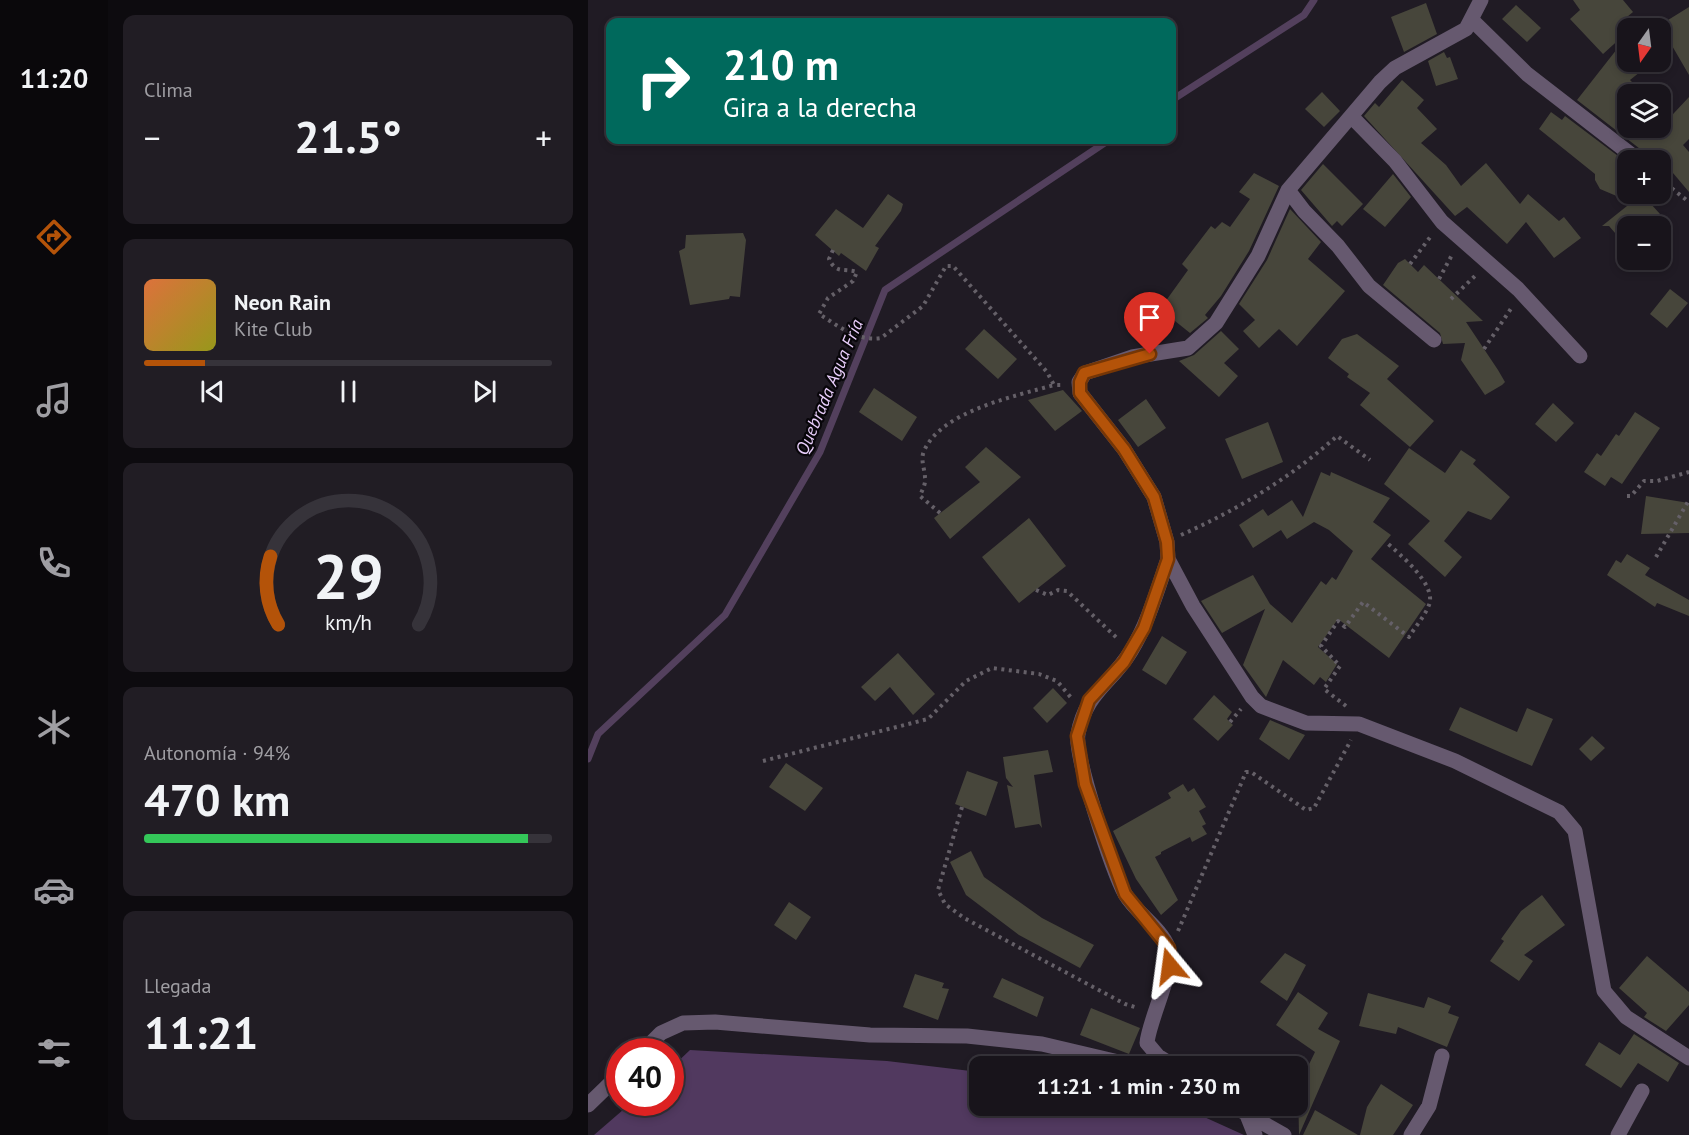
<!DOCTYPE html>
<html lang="es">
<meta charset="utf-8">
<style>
:root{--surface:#18141b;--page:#211d24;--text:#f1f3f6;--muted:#9f9ea3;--line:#36333a;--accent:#b45309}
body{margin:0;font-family:"PT Sans",sans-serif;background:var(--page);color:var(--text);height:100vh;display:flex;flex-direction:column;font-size:22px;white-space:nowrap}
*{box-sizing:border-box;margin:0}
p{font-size:20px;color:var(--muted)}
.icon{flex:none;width:33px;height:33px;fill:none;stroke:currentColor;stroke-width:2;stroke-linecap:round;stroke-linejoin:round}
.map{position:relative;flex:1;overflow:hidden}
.panel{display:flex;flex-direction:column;gap:15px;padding:15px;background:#0d0b0f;width:480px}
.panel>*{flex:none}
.guide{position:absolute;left:18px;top:18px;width:570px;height:126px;border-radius:12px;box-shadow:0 3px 9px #0003,0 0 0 2px var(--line);background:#00695c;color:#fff;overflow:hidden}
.needle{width:39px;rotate:194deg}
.controls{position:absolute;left:1029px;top:18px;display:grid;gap:12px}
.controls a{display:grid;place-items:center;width:54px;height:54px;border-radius:12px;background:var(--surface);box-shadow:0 3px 9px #0003,0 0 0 2px var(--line);font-size:30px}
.speed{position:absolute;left:18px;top:1038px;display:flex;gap:12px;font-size:30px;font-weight:700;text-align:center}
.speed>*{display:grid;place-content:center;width:78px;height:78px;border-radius:50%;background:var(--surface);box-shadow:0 3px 9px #0003,0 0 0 2px var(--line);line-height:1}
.speed .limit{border:9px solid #d22;background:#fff;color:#111}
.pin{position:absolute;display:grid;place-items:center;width:51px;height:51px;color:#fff;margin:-62px -26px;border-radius:50% 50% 50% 0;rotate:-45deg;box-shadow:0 0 6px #0007}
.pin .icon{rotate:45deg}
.me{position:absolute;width:66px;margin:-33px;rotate:344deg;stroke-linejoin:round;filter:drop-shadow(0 0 4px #0008)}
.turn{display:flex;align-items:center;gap:21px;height:126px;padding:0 18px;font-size:27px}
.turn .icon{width:78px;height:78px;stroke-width:2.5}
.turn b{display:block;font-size:42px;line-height:51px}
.big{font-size:45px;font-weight:700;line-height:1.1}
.panel .card{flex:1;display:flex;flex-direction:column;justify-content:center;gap:9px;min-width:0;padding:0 21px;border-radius:12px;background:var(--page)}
.panel .dial{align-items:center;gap:0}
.dial svg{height:156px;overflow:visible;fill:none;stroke:var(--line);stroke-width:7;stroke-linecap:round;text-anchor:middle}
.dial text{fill:var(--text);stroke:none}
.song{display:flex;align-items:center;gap:18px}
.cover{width:72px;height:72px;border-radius:9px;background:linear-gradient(135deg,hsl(20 70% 55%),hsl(60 70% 35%))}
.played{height:6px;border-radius:3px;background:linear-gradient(90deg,var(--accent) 15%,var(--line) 15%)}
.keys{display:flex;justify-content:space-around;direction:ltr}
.heat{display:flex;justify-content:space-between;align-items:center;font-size:33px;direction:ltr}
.charge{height:9px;border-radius:4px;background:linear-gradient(90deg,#34c759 94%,var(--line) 0)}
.trip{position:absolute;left:381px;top:1056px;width:339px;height:60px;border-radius:12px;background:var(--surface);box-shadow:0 3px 9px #0003,0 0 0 2px var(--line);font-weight:700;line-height:60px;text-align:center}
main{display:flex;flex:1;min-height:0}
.dock{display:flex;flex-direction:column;width:108px;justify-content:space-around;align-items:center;background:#0a080b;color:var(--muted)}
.dock .icon{width:42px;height:42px}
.dock .selected{color:var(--accent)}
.dock b{font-size:27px;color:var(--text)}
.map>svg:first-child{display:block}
.green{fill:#51395f}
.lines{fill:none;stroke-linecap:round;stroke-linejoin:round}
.stream{stroke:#53405d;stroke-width:7}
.building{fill:#47463b}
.path{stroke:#656068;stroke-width:4;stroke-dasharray:3 4.5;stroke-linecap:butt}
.minor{stroke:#66596f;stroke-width:15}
.route-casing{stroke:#753606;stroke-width:15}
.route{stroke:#b45309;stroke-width:10}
.labels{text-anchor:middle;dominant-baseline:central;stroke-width:4.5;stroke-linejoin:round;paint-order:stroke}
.water-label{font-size:18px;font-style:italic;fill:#e9cefb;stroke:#08060a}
</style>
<main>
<nav class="dock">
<b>11:20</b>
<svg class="icon selected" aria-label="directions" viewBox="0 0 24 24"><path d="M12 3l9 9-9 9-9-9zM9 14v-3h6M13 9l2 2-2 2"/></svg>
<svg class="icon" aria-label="music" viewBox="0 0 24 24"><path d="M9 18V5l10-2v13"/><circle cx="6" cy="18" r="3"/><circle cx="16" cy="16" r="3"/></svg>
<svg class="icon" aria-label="phone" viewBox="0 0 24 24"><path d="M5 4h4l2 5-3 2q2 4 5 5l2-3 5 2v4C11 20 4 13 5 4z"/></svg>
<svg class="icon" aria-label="climate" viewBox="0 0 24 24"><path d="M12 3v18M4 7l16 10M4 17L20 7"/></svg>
<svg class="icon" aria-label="car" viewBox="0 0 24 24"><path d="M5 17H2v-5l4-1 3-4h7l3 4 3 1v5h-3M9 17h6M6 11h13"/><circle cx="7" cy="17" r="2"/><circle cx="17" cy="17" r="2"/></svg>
<svg class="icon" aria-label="filters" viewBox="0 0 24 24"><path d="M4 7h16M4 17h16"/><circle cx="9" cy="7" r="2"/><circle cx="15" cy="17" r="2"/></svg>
</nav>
<section class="panel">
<div class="card"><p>Clima</p>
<div class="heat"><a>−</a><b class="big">21.5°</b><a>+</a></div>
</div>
<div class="card">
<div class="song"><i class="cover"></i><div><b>Neon Rain</b><p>Kite Club</p></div></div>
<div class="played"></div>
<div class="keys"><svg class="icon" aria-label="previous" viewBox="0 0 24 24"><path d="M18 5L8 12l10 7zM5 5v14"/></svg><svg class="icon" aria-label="pause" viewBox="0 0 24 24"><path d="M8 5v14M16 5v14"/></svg><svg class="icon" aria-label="next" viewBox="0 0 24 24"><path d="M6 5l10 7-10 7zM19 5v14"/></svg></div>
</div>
<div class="card dial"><svg viewBox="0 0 100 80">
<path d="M14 69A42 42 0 1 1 86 69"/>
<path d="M14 69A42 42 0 0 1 10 34" stroke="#b45309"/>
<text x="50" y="56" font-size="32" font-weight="700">29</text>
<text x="50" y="72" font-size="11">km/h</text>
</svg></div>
<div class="card"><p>Autonomía · 94%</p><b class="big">470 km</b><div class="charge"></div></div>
<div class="card"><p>Llegada</p><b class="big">11:21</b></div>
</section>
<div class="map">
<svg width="1101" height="1135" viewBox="0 0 1101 1135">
<rect width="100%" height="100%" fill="#201b24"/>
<!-- green -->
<path class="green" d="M102,1050L299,1061L391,1072L392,1106H592L656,1135H6L43,1103L82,1102L83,1068Z"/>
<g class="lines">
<!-- stream -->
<path class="stream" d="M584,100L716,15L726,0
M0,759L10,734L137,615L232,452L297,290L521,140"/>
</g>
<!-- building -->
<path class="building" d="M985,0H1035L1045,12L1028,26L1036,35L1015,54L982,19L992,10Z
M838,3L849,34L816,52L803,17Z
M928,5L953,28L939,42L914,19Z
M1101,7V75L1072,25Z
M1029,49L1052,72L1042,80L1056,94H1040V128H1072L1101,97V139L1095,145L1101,152V192L1074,160H1060L1056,152L989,100Z
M856,52L859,58L862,57L870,79L848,86L840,61Z
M814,80L836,100L829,108L849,129L833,143L858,165L873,186L898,163L932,204L940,194L971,221L976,217L993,238L966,258L938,222L919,244L879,207L867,216L776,116L787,103L791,107Z
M734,92L752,111L736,127L717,109Z
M963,112L974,120L977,116L1030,156L1038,200L1012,189L1007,180V174L951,129Z
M735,164L775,204L754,226L749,221L744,226L713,190Z
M666,173L691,186L661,251L633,296L617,315L620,318L602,333L572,309L600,270L594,264L623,226L627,229L634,222L642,227L662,199L651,192Z
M805,174L823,197L797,227L775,209Z
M300,194L315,204L313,211L287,246L291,248L278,271L253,253L251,256L227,235L248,209L275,228Z
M1054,194L1072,214L1056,226H1040V248L1021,226H1014Z
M702,209L733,242L720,259L757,291L709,346L691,329L671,348L655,331L667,320L651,304L679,260Z
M155,233L158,240L152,297L142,296L141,299L102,305L91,251L97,248L98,235Z
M817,259L830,272L836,265L895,321L878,322L910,370L917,382L914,385L897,395L873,360L877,343L855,344L852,333L795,285L810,263Z
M1082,289L1100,303L1079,328L1062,314Z
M396,329L429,359L410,379L377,349Z
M633,331L651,349L636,363L650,376L631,397L591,361L606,355Z
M769,334L811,366L799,379L846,421L822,447L772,405L782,393L759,377L761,374L740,358L754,339Z
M286,388L329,417L314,441L271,412Z
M475,390L494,411L467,431L440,400Z
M558,399L578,428L550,447L530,420Z
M965,403L986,423L968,442L947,424Z
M1047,412L1072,428L1034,484L1023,477L1017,486L996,472L1009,453L1013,456L1028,434L1031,436Z
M680,422L695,462L654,479L637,439Z
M398,447L433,477L362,539L346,518L392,482L377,467Z
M821,448L857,473L873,450L888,460L885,464L922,497L903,520L880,511L856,541L874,557L857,577L820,544L842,521L796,484Z
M733,472L742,476L743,472L802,498L785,522L803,535L783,559L838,604L801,658L750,619L730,647L749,664L738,682L732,677L726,685L695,660L678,697L655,665L677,609L634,633L613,601L665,575L682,604L704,623L733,581L738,585L744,577L748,580L765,551L741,530L726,522L699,539L693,530L665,548L651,525L675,509L680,516L704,500L715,517Z
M1058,496L1101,503V533L1053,534Z
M441,518L478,566L431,603L394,557Z
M1039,554L1062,568L1057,575L1101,600V616L1069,603L1067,607L1019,575L1028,560L1033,563Z
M574,636L599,652L578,685L554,670Z
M310,653L347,694L325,715L302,687L287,701L273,687Z
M465,688L479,703L459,723L445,708Z
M626,695L644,712L639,719L645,725L630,741L605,719Z
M872,707L929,732L939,708L965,719L944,766L861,730Z
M682,720L717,735L701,760L671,739Z
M1004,736L1017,748L1003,761L991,749Z
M460,750L465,772L446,775L454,828L451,824L427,828L419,785L425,787L418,778L415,757Z
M198,763L235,788L217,811L181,787Z
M379,771L410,782L398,816L367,804Z
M595,784L600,792L606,788L618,807L611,811L618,824L614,826L619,834L604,842L602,837L573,852V854L567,857L590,900L573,915L548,879L525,831L583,798L580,793Z
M383,851L396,877L454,918L506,945L492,968L431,935L378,895L362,862Z
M954,895L977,925L936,955L945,961L931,981L902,961L916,941L913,939L933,911Z
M201,902L223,917L208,940L186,925Z
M697,953L718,965L699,1001L672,982Z
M1059,956L1101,992V1005L1078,1031L1056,1017L1059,1013L1031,988Z
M327,974L356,983L354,988L361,989L350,1020L315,1007Z
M414,978L456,997L449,1017L405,997Z
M710,992L740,1013L730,1029L752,1041L711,1135L710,1087L727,1052L688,1025Z
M780,993L836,1008L840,997L863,1006L860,1013L871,1017L859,1047L810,1027L808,1034L771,1026Z
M503,1008L552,1028L541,1054L492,1035Z
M1046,1034L1091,1063L1080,1082L1050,1063L1033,1088L997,1065L1011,1042L1032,1055Z
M793,1084L825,1105L805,1135H772L779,1107Z
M727,1110L770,1135H715Z"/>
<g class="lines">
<!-- path -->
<path class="path" d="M1072,179L1101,202
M245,250L241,259C248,274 256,268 269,272L265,281L240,298L231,314C249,325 269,342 293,338L335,306L358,266H365L459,372L466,385H476
M822,264L843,236
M851,279L865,253
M863,299L889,274
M896,349L924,307
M1039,496H1043L1056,481H1069L1101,472
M352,513L332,496C334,490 338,484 337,478C337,469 332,460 336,451C353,411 428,396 466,385
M593,535C651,509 702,478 749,436L782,460
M1068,557L1101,500
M448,590L460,595L470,590L479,591L530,639
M758,706L736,689L752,666L733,646L750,621L757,627L775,602L821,637C827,627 837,616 841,605C849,584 811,554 798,542
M642,722L653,709
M175,761L340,719L378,681L404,668L451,674L469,681L485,700
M374,807L350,890L357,904L376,918L537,1004L550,1008
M590,931L658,772H663L718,810L726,808L763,740"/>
<!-- minor -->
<path class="minor" d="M893,0L878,29L807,68L792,82L700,190L670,256L628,323L600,348L544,357L497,373L491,382L492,393L536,449L566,497L579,542L580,559L605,606L664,697L673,706L718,723L771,724L867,761L971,812L987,831L1016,991L1038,1017L1101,1058
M884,20L939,74L1050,160
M763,116L807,161L854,222L930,289L992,356
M700,190L716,211L750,246L781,286L846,340
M580,559C569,591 560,623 543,651C524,683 497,693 490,734C486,756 525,872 537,894C548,913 572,927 580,947C589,966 561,1019 559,1043L570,1056L586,1066
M54,1052L73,1033L95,1023L127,1022L282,1035L379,1036L454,1044L539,1064H552L570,1056
M0,1105L32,1074
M645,1106L696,1135
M659,1115L667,1135
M823,1135L841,1106L854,1056
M1030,1135L1054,1091"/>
</g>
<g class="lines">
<defs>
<path id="route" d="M562,354L496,373L492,382V393L536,449L566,497L579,542L580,559L556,628L536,662L501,700L489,736L497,784L537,894L581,948L582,966"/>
</defs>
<!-- route casing -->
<use href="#route" class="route-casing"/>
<!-- route -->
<use href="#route" class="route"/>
</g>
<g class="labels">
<!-- water labels -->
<g class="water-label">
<text transform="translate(241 387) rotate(-67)">Quebrada Agua Fría</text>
</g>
</g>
</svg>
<div class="controls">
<a><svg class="needle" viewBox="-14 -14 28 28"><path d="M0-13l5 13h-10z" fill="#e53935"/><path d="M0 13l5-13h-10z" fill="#9f9ea3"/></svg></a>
<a><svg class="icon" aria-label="layers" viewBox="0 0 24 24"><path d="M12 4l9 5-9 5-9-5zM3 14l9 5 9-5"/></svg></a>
<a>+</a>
<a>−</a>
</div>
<div class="speed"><div class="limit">40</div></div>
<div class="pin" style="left:562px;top:354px;background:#d93025"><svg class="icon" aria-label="arrive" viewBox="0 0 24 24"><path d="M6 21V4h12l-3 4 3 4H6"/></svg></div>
<svg class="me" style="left:582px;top:966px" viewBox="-20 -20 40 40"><path d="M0-17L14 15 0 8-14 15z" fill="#b45309" stroke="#fff" stroke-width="4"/></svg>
<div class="trip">11:21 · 1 min · 230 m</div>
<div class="guide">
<div class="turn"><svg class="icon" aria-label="right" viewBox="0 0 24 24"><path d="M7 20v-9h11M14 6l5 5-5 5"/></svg><div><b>210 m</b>Gira a la derecha</div></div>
</div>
</div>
</main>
